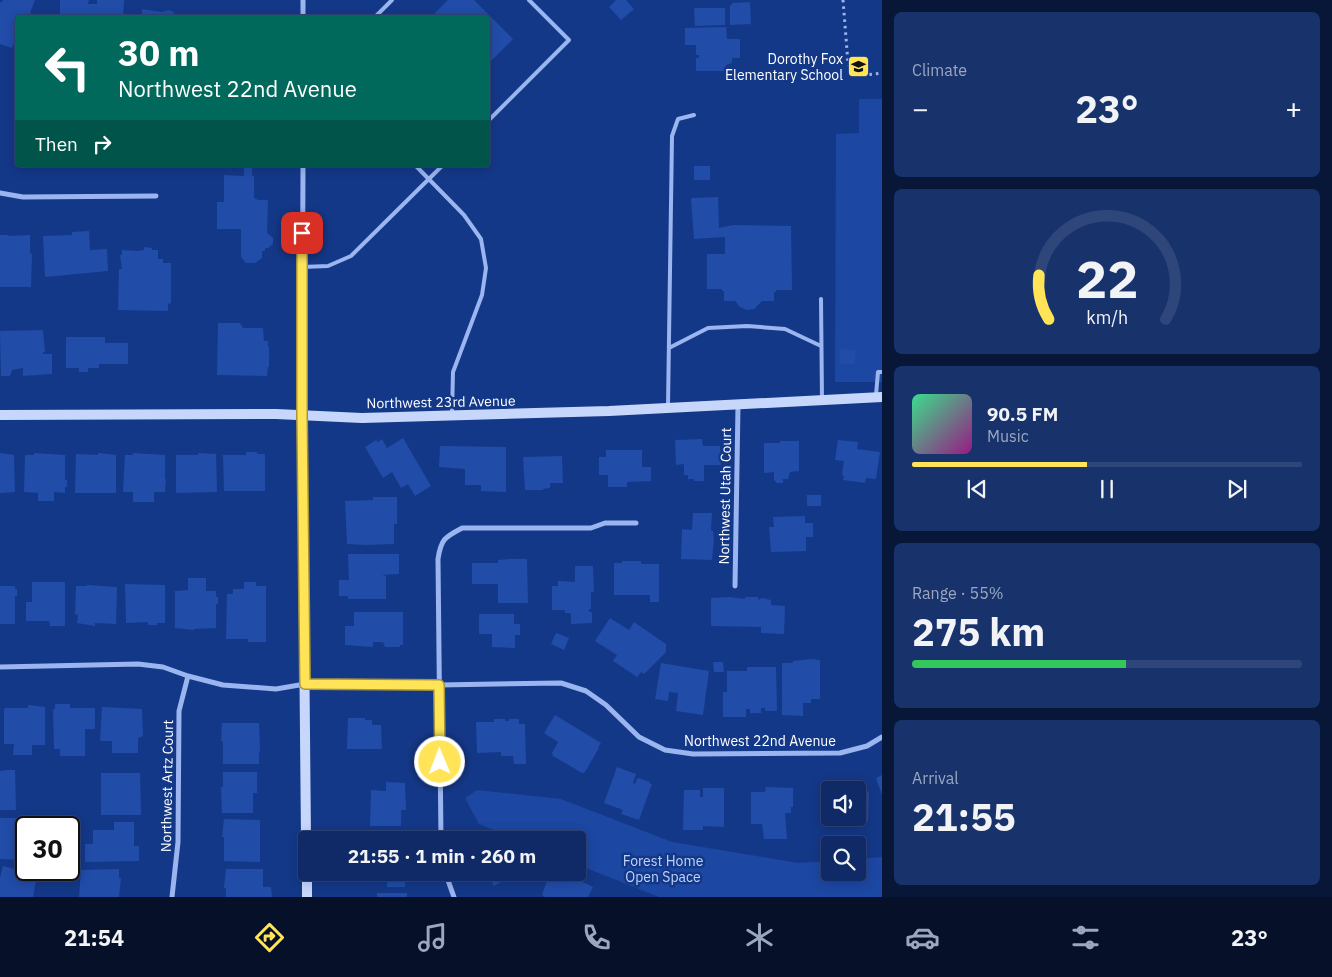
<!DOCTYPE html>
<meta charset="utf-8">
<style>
:root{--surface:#0f2a66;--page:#18326c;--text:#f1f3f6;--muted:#9ba7bf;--line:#2f467a;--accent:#ffe458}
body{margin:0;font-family:"IBM Plex Sans",sans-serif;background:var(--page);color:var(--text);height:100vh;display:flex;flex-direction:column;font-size:19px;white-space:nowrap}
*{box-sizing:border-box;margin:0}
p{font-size:16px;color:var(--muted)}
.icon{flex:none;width:28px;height:28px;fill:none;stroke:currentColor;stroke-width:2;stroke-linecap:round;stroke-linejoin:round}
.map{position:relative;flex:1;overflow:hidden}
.drawer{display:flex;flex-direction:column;gap:12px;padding:12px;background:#081738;width:450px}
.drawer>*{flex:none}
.banner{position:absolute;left:15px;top:15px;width:475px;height:152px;border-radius:5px;box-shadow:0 2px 12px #0003,0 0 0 1px var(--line);background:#00695c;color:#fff;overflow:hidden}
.controls{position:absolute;left:821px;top:781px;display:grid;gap:10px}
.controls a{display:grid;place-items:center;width:45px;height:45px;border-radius:5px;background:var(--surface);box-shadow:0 2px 12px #0003,0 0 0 1px var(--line);font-size:25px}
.speed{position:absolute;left:15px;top:816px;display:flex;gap:10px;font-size:25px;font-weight:700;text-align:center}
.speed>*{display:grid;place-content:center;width:65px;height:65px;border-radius:50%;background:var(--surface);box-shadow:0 2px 12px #0003,0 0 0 1px var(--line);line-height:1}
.speed .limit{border:2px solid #111;border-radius:8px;background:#fff;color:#111}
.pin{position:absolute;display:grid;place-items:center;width:42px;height:42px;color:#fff;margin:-21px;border-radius:10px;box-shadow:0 2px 8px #0006}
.me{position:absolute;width:55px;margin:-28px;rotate:359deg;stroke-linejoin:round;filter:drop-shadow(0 0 4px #0008)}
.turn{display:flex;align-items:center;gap:18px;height:105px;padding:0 20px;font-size:22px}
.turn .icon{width:65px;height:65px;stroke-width:2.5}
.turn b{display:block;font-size:35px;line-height:42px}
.then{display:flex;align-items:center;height:48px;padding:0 20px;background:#0003;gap:10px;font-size:19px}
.big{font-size:38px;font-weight:800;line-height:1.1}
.drawer .widget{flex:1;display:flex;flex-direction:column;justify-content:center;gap:8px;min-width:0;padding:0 18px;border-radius:8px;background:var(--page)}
.drawer .dial{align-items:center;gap:0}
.dial svg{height:130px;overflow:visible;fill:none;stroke:var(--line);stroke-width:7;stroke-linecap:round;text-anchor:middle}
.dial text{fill:var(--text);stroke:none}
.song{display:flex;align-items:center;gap:15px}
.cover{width:60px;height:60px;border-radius:8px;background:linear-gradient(135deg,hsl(150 70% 55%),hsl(310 70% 35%))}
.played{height:5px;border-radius:2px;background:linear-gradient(90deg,var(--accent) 45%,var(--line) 45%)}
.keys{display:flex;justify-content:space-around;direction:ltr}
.heat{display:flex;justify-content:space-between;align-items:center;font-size:28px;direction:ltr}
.charge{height:8px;border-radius:4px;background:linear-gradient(90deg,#34c759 55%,var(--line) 0)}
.trip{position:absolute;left:298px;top:831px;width:288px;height:50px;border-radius:5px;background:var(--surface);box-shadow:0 2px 12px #0003,0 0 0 1px var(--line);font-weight:800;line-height:50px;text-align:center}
.tab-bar{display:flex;height:80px;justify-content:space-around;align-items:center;background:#061129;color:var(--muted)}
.tab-bar .icon{width:35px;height:35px}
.tab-bar .on{color:var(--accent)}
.tab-bar b{font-size:22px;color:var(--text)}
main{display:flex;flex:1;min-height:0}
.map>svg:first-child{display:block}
.green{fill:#1c47a2}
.building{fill:#214ca8}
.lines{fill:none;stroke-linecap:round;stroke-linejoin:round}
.path{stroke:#9ab5ef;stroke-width:3;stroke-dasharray:2.5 4;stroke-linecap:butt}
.lane{stroke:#9ab5ef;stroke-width:4}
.street{stroke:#9ab5ef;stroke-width:5}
.secondary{stroke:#c7d7fb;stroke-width:10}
.route-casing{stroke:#a69439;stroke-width:12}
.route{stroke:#ffe458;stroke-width:9}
.labels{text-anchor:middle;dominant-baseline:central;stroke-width:5;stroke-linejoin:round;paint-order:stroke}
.poi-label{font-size:14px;fill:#fff;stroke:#143888;text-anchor:end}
.street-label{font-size:14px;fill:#fff;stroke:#143888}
.park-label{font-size:14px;fill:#c0d3fb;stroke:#143888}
</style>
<main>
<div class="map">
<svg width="882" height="897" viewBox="0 0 882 897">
<rect width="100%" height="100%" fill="#143888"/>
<!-- green -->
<path class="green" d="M859,99H882V382H835L836,134L859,133Z
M477,790L561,799L672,842L798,863L830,861V872H858V859L882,857V897H659L576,864V840H518L479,824L465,798Z"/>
<!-- building -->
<path class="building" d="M3,0H35L30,13L35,15L34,18H18V34L12,48L0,44V2H2Z
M60,0H89L88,4H97V0H124L123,18H60Z
M448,0H474L513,39L488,64V18H430Z
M616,0H626L634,9L621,20L609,7Z
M750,2L751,24L730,25V5H732V3Z
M694,8H725V25L695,26Z
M142,9L162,12L169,10L174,12V14L199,15V18H142Z
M726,27L727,39H740V58H732V63L726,65V71H696V58H699V55H696V45H685V28Z
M244,166H252V176H254V198L258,200H268L267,233L273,238V244L268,248H265V251H262V258L255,263H246L241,257V229H217V202H224V175L244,176Z
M694,166H710V180H694Z
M718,197L719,228L733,225L791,226L792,290H776V292H774V301H762L754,309L747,310L740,307L735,301H724V291H722V289H707V254H725V237L694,239L691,200L692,198Z
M89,231L90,250L107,249L108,271L45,277L43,236L72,235V232Z
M0,235H8V236L30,235V253L32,254L31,287H0Z
M144,247L152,248V250H158V259H163V263H171V303L168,304V311L118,310L119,269H122L120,255H122V250L139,251L144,250Z
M218,323H240L243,328H263L264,341H268V347H269V367H268L267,376L217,375Z
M43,330L45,352H43V354H52V374L23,376V368L12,370L10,376H1L0,331Z
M66,337H105V343H128V364H99V368H88V372H79V368H66Z
M840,349L855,350V364H840Z
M403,438L431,486L415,496L408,484L401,488L392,472L383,478L365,447L376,440L378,442L382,439L387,448Z
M702,439L703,446H720L721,465H704V481H694V479H688V475H684V464L676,465L675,440Z
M838,440L858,442L857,449L880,452L876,479L866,478L865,483L843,480L844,476L842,475L844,461L835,460Z
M780,441H799V471L790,472L788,479H783V483H777L774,480V472L764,473V443H780Z
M440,446L506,447V492L481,491V485H465V469L439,467Z
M606,450H642V467H651V481L627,482V487H608V475H599V457H606Z
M246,452H257V454H265V491H224L223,455H246Z
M0,453L14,455L15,492L0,493Z
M34,453L65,455V480H67V487H65V493L54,492V501H38V493L24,492L25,455H34Z
M98,453L116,455V493H75L76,454L98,455Z
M133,453L165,455V479H166L165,492H154V502H133V492H123L125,455H133Z
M198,453L216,454L217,492L176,493V455H198Z
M562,456L563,483H550V488L543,489V490H525L523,457Z
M807,495H821V506H807Z
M373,497H397V524H394V544L367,545L347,544L345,501L373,500Z
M693,513H712L711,530L713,531L714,539L712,560L681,559L682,529L692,530Z
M805,516V523H813V537H806V551L771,552L769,527H774L773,517Z
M348,554H399V574L382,575L386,576V599H348V596H339V580H349Z
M510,559H527L528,603H498V584H472V563H498V560Z
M622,561H641V564H659V602H650V595H614V563H622Z
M575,566H593L594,592H591V609H589V612H592V623L571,624V614L569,613H565V610H552V586H558V581L575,582Z
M188,578H206V591H216V597H218V604H216V628L194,629V630L175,628V591L188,590Z
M32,582H65V626H50L49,621H26V602H32Z
M244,582H256V586H266V642H248V639H226L227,594H233V589H244Z
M125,584L165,585V623H157V625H148V622L126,623Z
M87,585L117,587L116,624L95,623V626L77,623L78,615L75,614L76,586H87Z
M0,586H15V589H17V596H15V624H0Z
M729,597L745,599V597H758V600L762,598L771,600V605L785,606L784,634L761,633V627L711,626V598Z
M354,612H403V645H400V647H385L383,642H373V647L345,645V626H354Z
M479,614H514V624H520V635H515V648L492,647V634H479Z
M610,618L629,630L634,622L666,644V652L644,674L641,672L637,677L613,661L617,655L595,641Z
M556,633L569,638L564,650L551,644Z
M811,659L820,660V699H811V703H803V716L782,715V663H793V661Z
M713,662H723L724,672H714Z
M661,663L709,671L703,715L676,711L678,693L669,692L668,701L655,699Z
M747,667H776L777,711H765V708H761V713H750V709H746V717H723V692H727V671H747Z
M55,704H70V708H95V729H85V756H60V749H54L53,709H55Z
M28,705L45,707V745H32V755H13L14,744H4V710L5,708H28Z
M102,707L142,709L143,736L138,738V753H112V741H100Z
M555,715L601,743L598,747L599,748L585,772L582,773L553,756L552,753L558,742L544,733Z
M348,718H365V720H372V725H381L382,749H347Z
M494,719H505V721H509V719H519V724H525L526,764H514L513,756H501V752L477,753L476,722H494Z
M222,723H259L260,752H259V764H223V741H221Z
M617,767L636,774L633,783L635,784L637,779L639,778L650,782V784H652L639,820L621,814L623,810L604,803Z
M6,770H15L16,810H0V771Z
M223,772H257V793H253V813H222L221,787H223Z
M101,773H140L141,815H101Z
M882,775V795L876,778Z
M386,782L405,783L406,810H401V826H370L371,790L386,791Z
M867,785V792L869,791L868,822L849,823V818H858V790H832V788H838V786Z
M766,787L793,788V807H791V813H785L787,839H764L762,824H751V792H765Z
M703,788H724V827L703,826V830H683L684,790H700V797H703Z
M0,818H24V827H26V856H21L20,860L0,859Z
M224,819L260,820V862L224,861V837H222Z
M114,822H134V846H139V861L85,862V844H93V830H114Z
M3,866L26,872V870L33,872V874L37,875L33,897H0V878Z
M119,869V878H121L119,897H79L81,870Z
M226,869H263V887H271L272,897H226V888H224Z
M361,872H406L405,887H387V881L361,879Z
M486,872H519L494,886Z
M550,872H575L573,877L593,887L588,897H545L542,895Z
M377,893H407V897H377Z"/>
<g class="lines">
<!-- path -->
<path class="path" d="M843,0L848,63L853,73L865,75L882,73"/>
<!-- lane -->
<path class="lane" d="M374,18L392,0
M488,121L569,40L529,0
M415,165L464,215L481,239L486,268L482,295L453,372L452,414
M302,267L328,266L351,256L443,165
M821,299L822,400
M669,348L708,328L747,326L785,329L821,346
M876,395L878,372H882
M668,406L672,136L678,119L694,115"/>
<!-- street -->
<path class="street" d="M303,18V0
M0,193L23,197L156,196
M302,415L303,165
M735,586L738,406
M0,667L138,664L163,667L188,676L223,685L276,689L305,684L439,685L561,683L586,691L606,705L639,737L665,750L693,754L840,753L867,746L882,737
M441,840L438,559C441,539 445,537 462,528H591L605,523H636
M445,872L454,897
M172,897L178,842L179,711L188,676"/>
<!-- secondary -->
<path class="secondary" d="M0,415L276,414L362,418L609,411L882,397
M302,416L306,840
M307,872V897"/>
</g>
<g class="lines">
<defs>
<path id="route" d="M302,233V416L305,684L439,685L440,762"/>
</defs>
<!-- route casing -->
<use href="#route" class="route-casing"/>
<!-- route -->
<use href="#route" class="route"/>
</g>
<!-- icons -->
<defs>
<symbol id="school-square" viewBox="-11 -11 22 22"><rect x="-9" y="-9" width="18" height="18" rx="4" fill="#ffe458" stroke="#143888"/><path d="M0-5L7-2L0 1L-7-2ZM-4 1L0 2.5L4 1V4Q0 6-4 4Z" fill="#111"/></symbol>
</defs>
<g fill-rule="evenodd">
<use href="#school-square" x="846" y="54" width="25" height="25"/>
</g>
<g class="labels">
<!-- poi labels -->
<g class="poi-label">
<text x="843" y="59">Dorothy Fox<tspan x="843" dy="16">Elementary School</tspan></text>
</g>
<!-- street labels -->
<g class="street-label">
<text transform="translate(441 402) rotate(-1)">Northwest 23rd Avenue</text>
<text transform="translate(725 496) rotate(-89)">Northwest Utah Court</text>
<text x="760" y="741">Northwest 22nd Avenue</text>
<text transform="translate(167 786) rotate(-89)">Northwest Artz Court</text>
</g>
<!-- park labels -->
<g class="park-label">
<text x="663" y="861">Forest Home<tspan x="663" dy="16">Open Space</tspan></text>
</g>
</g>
</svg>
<div class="controls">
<a><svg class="icon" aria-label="sound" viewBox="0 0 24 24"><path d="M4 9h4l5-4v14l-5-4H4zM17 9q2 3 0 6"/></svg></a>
<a><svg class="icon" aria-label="search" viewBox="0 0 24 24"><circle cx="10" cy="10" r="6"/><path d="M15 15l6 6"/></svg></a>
</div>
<div class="speed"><div class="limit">30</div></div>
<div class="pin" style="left:302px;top:233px;background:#d93025"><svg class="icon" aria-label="arrive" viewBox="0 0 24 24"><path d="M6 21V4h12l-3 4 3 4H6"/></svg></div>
<svg class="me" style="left:440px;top:762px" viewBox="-20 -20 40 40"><circle r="17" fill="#ffe458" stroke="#fff" stroke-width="3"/><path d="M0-11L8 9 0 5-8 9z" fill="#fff"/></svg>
<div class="trip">21:55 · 1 min · 260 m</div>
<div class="banner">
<div class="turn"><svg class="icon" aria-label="left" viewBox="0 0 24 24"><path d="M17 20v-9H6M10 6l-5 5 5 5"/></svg><div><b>30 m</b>Northwest 22nd Avenue</div></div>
<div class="then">Then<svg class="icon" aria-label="right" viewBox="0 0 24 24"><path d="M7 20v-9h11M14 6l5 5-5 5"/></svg></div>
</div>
</div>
<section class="drawer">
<div class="widget"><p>Climate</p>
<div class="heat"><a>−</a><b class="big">23°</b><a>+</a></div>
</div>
<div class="widget dial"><svg viewBox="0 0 100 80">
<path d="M14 69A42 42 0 1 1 86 69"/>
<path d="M14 69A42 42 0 0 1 8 42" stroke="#ffe458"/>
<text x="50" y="56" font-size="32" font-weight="700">22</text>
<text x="50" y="72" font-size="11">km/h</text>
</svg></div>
<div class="widget">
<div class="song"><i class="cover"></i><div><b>90.5 FM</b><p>Music</p></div></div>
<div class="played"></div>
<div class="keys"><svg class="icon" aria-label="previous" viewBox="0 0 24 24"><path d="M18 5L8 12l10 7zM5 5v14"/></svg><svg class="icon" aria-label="pause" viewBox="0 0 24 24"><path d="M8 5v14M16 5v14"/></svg><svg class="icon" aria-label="next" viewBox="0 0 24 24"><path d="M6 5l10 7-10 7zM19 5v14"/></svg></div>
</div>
<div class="widget"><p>Range · 55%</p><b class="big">275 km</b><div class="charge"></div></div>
<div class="widget"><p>Arrival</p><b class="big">21:55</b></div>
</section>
</main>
<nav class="tab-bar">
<b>21:54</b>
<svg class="icon on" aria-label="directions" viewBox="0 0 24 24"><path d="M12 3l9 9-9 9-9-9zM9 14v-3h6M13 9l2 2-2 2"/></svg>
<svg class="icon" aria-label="music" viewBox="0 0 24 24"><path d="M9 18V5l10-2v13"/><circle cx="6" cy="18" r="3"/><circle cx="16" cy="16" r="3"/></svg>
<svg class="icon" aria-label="phone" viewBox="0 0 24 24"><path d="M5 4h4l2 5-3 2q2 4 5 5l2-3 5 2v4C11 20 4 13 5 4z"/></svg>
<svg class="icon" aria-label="climate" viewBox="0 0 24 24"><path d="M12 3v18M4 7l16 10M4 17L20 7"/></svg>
<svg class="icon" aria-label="car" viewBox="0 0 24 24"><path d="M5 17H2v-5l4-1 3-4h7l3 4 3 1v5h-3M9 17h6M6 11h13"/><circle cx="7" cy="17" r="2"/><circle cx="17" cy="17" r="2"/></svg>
<svg class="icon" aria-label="filters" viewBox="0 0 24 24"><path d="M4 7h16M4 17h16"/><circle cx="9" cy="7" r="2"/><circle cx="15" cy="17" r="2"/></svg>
<b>23°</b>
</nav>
